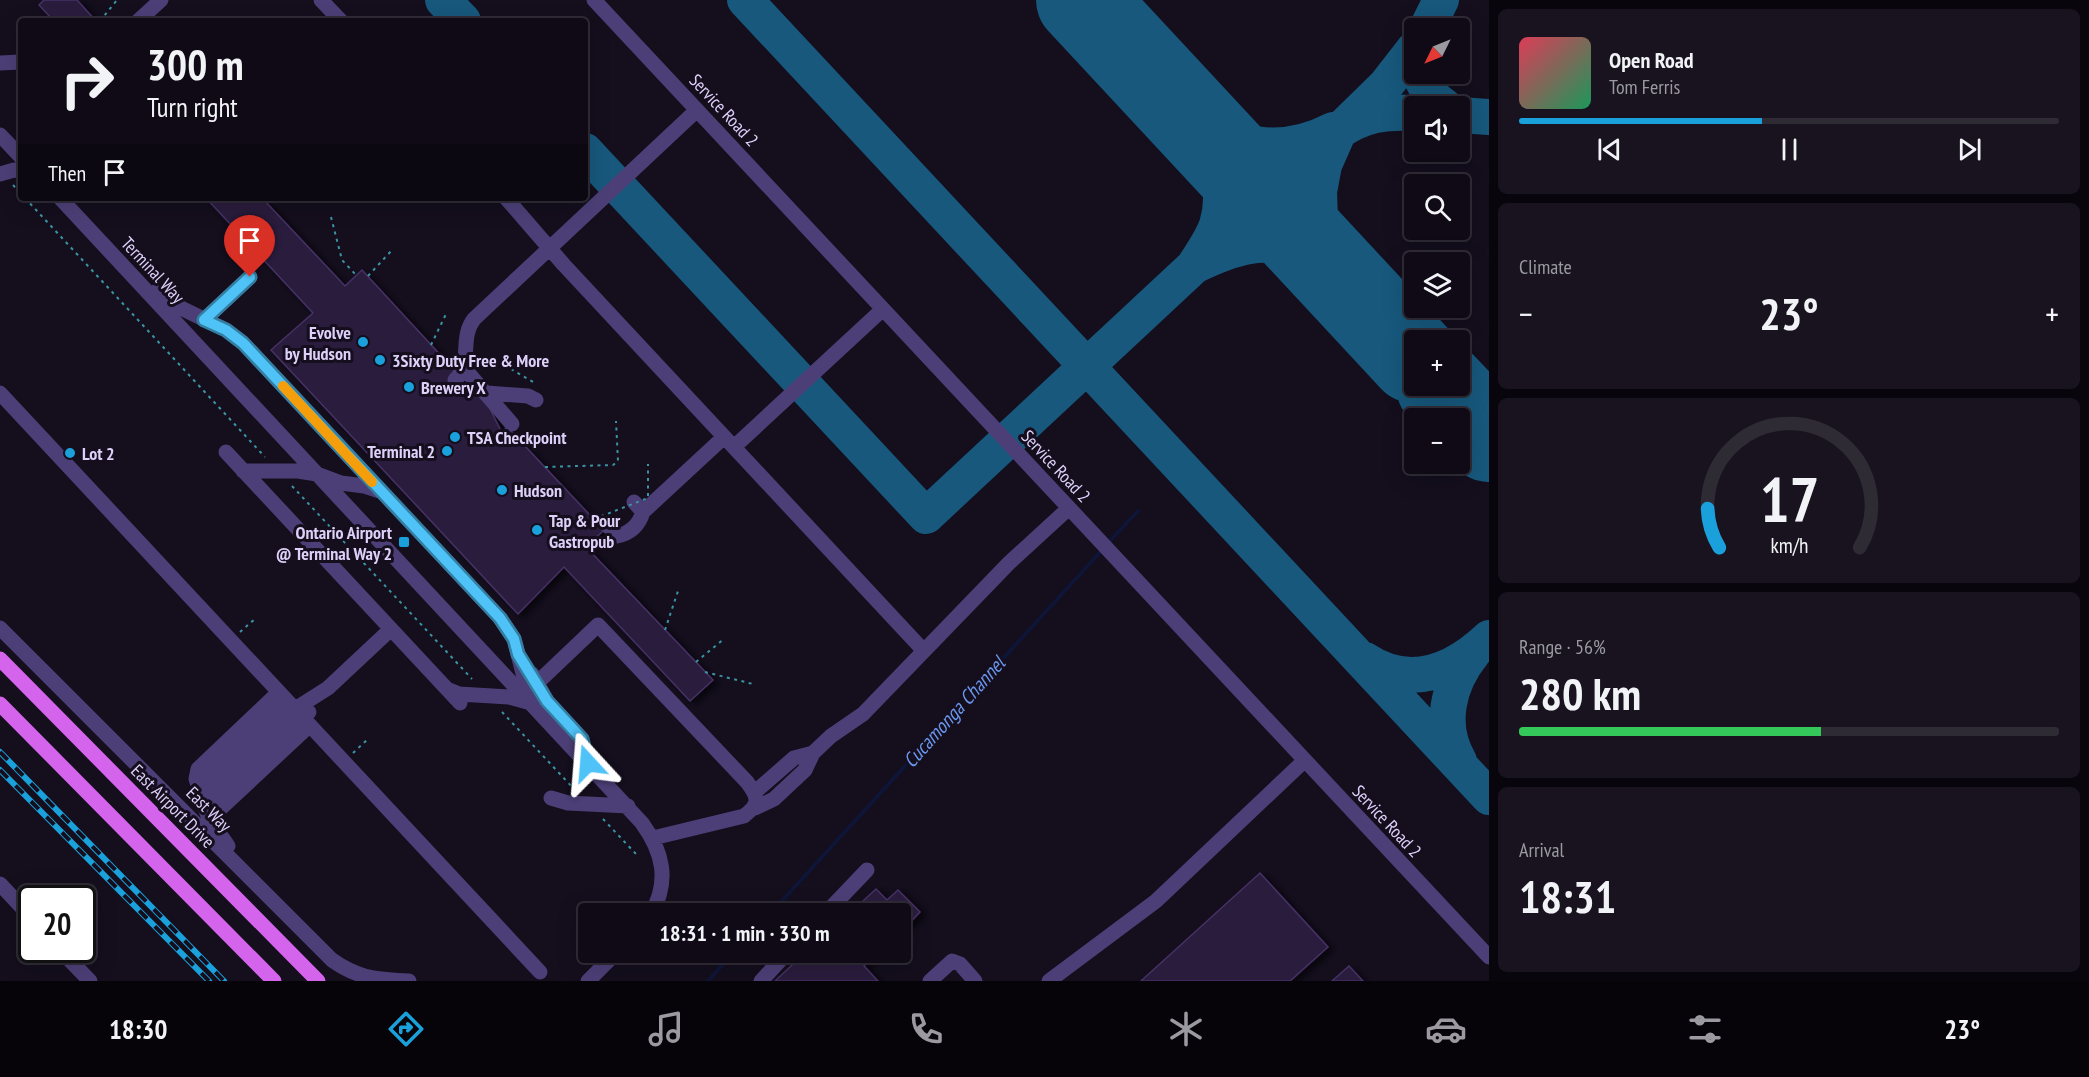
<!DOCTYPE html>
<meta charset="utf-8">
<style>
:root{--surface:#0f0a16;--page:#18131f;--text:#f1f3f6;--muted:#9b9aa1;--line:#2f2b35;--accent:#1aa1dc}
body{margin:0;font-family:"PT Sans Narrow",sans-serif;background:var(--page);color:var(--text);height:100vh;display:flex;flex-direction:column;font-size:22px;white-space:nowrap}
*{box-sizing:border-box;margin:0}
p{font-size:20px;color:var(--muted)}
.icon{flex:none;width:33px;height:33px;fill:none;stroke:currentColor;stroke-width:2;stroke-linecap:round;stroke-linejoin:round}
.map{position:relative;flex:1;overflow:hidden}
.drawer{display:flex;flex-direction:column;gap:9px;padding:9px;background:#08060c;width:600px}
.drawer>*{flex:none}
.top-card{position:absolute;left:18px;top:18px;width:570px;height:183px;border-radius:6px;box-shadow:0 6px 24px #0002,0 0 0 2px var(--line);background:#0f0a16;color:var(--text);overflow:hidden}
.needle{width:39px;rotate:227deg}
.controls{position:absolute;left:1404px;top:18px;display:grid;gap:12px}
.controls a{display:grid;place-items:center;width:66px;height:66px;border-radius:6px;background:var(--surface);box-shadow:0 6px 24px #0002,0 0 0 2px var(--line);font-size:30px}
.speed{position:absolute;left:18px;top:885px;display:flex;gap:12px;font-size:30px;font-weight:700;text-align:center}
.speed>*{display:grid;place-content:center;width:78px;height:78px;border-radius:50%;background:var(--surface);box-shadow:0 6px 24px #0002,0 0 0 2px var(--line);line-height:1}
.speed .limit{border:3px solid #111;border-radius:9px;background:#fff;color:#111}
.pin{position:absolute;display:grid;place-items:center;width:51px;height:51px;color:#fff;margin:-62px -26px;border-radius:50% 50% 50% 0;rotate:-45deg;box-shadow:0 0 6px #0007}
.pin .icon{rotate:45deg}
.me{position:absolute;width:66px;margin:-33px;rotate:341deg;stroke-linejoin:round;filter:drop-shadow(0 0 4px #0008)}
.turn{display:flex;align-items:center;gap:21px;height:126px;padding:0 30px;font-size:27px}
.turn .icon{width:78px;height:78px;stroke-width:2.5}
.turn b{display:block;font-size:42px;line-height:51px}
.then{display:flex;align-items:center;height:57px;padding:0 30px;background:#0003;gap:12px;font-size:22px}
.big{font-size:45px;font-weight:600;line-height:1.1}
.drawer .widget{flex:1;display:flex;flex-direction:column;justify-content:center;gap:9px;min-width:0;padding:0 21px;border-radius:9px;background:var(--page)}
.drawer .dial{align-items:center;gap:0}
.dial svg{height:156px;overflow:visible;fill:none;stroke:var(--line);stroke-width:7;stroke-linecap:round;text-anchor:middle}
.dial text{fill:var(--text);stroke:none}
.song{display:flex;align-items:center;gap:18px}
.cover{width:72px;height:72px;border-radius:9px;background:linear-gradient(135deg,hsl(350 70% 55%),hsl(150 70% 35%))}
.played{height:6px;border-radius:3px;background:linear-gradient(90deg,var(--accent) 45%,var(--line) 45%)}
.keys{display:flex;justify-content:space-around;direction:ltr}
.heat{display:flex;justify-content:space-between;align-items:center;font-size:33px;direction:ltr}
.charge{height:9px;border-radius:4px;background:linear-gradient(90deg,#34c759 56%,var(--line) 0)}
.trip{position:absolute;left:578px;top:903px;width:333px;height:60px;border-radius:6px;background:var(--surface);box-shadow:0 6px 24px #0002,0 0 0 2px var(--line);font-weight:600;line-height:60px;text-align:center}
.menu{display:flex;height:96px;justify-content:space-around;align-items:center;background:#060409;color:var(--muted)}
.menu .icon{width:42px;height:42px}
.menu .on{color:var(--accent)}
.menu b{font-size:27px;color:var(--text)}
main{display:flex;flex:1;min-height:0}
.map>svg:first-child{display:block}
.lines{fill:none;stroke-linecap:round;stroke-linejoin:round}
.stream{stroke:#0e1537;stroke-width:4}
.taxiway{stroke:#17587c;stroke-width:36}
.runway{stroke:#17587c;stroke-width:90}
.building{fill:#291d3c;stroke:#463165;stroke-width:1.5;filter:url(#shadow)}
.path{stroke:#3b94a3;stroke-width:2;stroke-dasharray:3 4.5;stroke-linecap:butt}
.minor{stroke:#4c3f77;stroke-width:15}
.major{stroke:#d564ed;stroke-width:15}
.rail-casing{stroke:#1aa1dc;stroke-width:6}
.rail{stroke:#140e1d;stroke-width:4;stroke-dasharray:11;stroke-linecap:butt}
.path-bridge{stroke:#3b94a3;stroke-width:2;stroke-dasharray:3 4.5;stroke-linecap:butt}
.route-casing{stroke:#337fa1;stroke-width:15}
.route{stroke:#4fc3f7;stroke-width:10}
.slow{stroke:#f59e0b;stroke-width:10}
.poi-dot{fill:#1aa1dc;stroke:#140e1d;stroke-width:2}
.labels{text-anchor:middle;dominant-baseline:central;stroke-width:6;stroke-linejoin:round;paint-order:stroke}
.street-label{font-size:18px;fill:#ddd0f9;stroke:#140e1d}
.poi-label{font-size:18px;font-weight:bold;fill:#ddd0f9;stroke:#140e1d;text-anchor:start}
.water-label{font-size:20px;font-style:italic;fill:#6a96ed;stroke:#140e1d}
</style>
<main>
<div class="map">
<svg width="1489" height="981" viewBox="0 0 1489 981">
<defs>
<filter id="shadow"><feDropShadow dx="5" dy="3" stdDeviation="3" flood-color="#0009"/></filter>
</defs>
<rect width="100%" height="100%" fill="#140e1d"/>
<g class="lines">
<!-- stream -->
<path class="stream" d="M1108,543L1138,511
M770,914L1103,549
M708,981L734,952"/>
<!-- taxiway -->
<path class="taxiway" d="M443,0L463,21
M745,0L1489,797
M1064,0C1091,25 1119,49 1146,75C1159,87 1172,101 1186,112C1232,147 1281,157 1333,130
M1427,28L1441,0
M1420,74C1424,86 1433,99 1444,106
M1460,115L1489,117
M1188,117C1210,152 1230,182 1217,225C1212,240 1202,253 1194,266C1229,249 1267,234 1305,255C1320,263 1333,275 1347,285
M585,151L926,516L1339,131C1366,114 1383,112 1414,113
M1345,282L1329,253L1320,219L1319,192L1324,165L1339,131L1386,85L1414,49
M1365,660C1410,690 1454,671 1489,638
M1459,761C1438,725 1448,684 1473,653"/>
<!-- runway -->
<path class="runway" d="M1081,0L1414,358
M1441,386L1489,437"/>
</g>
<!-- building -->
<path class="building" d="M44,0H77L96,21H54L39,5Z
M206,198H262L345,286L362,270L457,373L460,382L476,393L489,407L502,433L507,427L604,530L586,547L713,680L690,701L564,567L518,614L271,350L313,313Z
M1260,873L1328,947L1290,981H1141Z
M876,889L887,900L898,890L920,912L900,933V914H849Z
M806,952H879L864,966L878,981H775Z
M1349,966L1363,981H1332Z"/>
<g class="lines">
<!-- path -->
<path class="path" d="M100,21L117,0
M13,185L21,194
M25,198L265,457
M331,217L342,260L356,275
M368,276L393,249
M431,345L447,312
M511,369L533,382
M545,467L613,465L618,461L616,421
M292,486L472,679
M665,630L679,588
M240,632L256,618
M696,662L725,638
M705,672L753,684
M502,712L574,789
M353,753L369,738
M603,819L636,854"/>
<!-- minor -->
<path class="minor" d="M321,0L341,21
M594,0L1489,957
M138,21L161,0
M0,63L21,62
M0,135L21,157
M0,174L14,170L21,171
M60,198L642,823C663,852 670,881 651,914
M506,198L564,265L924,651
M155,292L181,308L226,330L243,343L500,618L514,639L530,700
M204,320L250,277
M464,368L512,424
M455,380C473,363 459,338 474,319L697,110
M0,393L540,972
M487,393L528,396L536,400
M734,447L883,309
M226,452L460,703
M243,471H298L317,474L341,483L364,486L379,491
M643,512L724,437
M608,526L617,536C631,533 639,525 643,512L634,502
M0,628L332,960C359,979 376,979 409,981
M532,674L547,701L582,739L587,761
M537,683L598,625L747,782C759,798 760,804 744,816L653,838
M449,690L459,694L509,697L531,703
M813,753L831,736L863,714L1009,563L1069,508
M199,788L196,779L198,769L279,692
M755,792L794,758L813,753L805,770L774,799L755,808
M551,798L568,803L628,806
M203,801L200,790L204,779L287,701
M220,809L310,725
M210,817L211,806L216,799L309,712
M228,846C218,830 200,814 206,794L295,709L328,688L391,629
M0,884L32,918
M825,914L867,870
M60,950L90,981
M588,981L617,952
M761,981L788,952
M930,981L952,961L960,964L975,981
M1049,981L1156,901L1304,761"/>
<!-- major -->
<path class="major" d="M0,659L318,981
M0,704L274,981"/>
<defs>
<path id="rail" d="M0,752L224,981
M0,770L209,981"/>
</defs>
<!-- rail casing -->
<use href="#rail" class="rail-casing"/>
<!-- rail -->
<use href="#rail" class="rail"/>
<!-- path-bridge -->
<path class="path-bridge" d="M594,519L648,498V464"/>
</g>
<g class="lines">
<defs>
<path id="route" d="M250,277L204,320L226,330L243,343L500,618L514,639L518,654L547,701L582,739L588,763"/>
</defs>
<!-- route casing -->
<use href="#route" class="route-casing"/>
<!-- route -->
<use href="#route" class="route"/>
<!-- slow -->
<path class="slow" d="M283,386L372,482"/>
</g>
<!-- markers -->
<g class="poi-dot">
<circle cx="363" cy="342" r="6"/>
<circle cx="380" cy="360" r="6"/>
<circle cx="409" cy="387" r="6"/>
<circle cx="455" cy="437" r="6"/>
<circle cx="447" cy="451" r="6"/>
<circle cx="70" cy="453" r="6"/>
<circle cx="502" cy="490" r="6"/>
<circle cx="537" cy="530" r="6"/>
<rect x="398" y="536" width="12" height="12" rx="3"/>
</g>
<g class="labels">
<!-- street labels -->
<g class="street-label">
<text transform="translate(724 110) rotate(47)">Service Road 2</text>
<text transform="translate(153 270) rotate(47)">Terminal Way</text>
<text transform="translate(1056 466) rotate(47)">Service Road 2</text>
<text transform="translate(173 806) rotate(45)">East Airport Drive</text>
<text transform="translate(209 809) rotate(45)">East Way</text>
<text transform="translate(1387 821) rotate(47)">Service Road 2</text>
</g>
<!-- poi labels -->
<g class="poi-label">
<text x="351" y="332" text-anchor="end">Evolve<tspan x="351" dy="21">by Hudson</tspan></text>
<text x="392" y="360">3Sixty Duty Free &amp; More</text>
<text x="421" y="387">Brewery X</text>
<text x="467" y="437">TSA Checkpoint</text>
<text x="435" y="451" text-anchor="end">Terminal 2</text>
<text x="82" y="453">Lot 2</text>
<text x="514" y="490">Hudson</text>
<text x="549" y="520">Tap &amp; Pour<tspan x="549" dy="21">Gastropub</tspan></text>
<text x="392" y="532" text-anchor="end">Ontario Airport<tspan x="392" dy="21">@ Terminal Way 2</tspan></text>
</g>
<!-- water labels -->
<g class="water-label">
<text transform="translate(954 712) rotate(-48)">Cucamonga Channel</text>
</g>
</g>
</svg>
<div class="controls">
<a><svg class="needle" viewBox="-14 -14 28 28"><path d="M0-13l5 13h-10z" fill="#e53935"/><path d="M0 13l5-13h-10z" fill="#9b9aa1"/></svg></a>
<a><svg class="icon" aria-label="sound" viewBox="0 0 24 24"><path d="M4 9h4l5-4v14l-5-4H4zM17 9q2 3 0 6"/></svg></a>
<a><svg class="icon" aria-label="search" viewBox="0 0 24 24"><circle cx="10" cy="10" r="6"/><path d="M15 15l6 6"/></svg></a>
<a><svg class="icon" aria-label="layers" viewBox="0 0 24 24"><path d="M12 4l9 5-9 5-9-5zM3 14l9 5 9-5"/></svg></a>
<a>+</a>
<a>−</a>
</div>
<div class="speed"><div class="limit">20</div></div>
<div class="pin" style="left:250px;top:277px;background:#d93025"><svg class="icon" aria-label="arrive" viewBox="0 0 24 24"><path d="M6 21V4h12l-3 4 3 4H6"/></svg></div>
<svg class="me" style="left:588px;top:763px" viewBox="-20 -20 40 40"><path d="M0-17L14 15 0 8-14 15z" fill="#4fc3f7" stroke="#fff" stroke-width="4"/></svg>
<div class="trip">18:31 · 1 min · 330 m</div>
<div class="top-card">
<div class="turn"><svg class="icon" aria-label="right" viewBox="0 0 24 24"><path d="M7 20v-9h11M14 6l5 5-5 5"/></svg><div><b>300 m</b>Turn right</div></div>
<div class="then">Then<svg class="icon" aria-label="arrive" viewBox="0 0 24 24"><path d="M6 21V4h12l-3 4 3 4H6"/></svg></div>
</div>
</div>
<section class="drawer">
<div class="widget">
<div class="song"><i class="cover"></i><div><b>Open Road</b><p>Tom Ferris</p></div></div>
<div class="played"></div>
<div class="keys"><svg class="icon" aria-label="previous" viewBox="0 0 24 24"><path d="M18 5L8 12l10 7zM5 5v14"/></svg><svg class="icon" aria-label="pause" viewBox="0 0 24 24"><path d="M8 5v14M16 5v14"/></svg><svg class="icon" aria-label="next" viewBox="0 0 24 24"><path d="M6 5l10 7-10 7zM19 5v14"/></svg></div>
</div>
<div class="widget"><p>Climate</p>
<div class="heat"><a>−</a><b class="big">23°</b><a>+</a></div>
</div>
<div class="widget dial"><svg viewBox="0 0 100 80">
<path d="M14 69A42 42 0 1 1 86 69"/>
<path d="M14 69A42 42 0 0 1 8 49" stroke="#1aa1dc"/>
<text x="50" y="56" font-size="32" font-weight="700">17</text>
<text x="50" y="72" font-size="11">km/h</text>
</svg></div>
<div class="widget"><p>Range · 56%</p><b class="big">280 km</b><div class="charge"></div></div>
<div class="widget"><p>Arrival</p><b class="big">18:31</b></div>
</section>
</main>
<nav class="menu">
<b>18:30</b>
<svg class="icon on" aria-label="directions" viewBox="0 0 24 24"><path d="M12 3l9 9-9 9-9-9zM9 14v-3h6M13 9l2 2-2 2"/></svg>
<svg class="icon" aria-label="music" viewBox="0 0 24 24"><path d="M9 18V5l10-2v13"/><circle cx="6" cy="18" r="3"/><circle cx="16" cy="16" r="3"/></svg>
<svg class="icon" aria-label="phone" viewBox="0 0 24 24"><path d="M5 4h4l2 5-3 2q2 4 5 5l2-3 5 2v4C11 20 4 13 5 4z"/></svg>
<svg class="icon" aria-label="climate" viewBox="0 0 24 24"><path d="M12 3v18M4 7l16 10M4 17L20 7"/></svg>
<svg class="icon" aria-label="car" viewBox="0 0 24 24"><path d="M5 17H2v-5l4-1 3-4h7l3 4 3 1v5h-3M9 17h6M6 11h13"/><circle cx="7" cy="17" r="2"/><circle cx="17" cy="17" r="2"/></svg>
<svg class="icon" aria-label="filters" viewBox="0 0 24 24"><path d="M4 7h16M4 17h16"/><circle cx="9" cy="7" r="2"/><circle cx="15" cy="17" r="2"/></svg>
<b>23°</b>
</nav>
